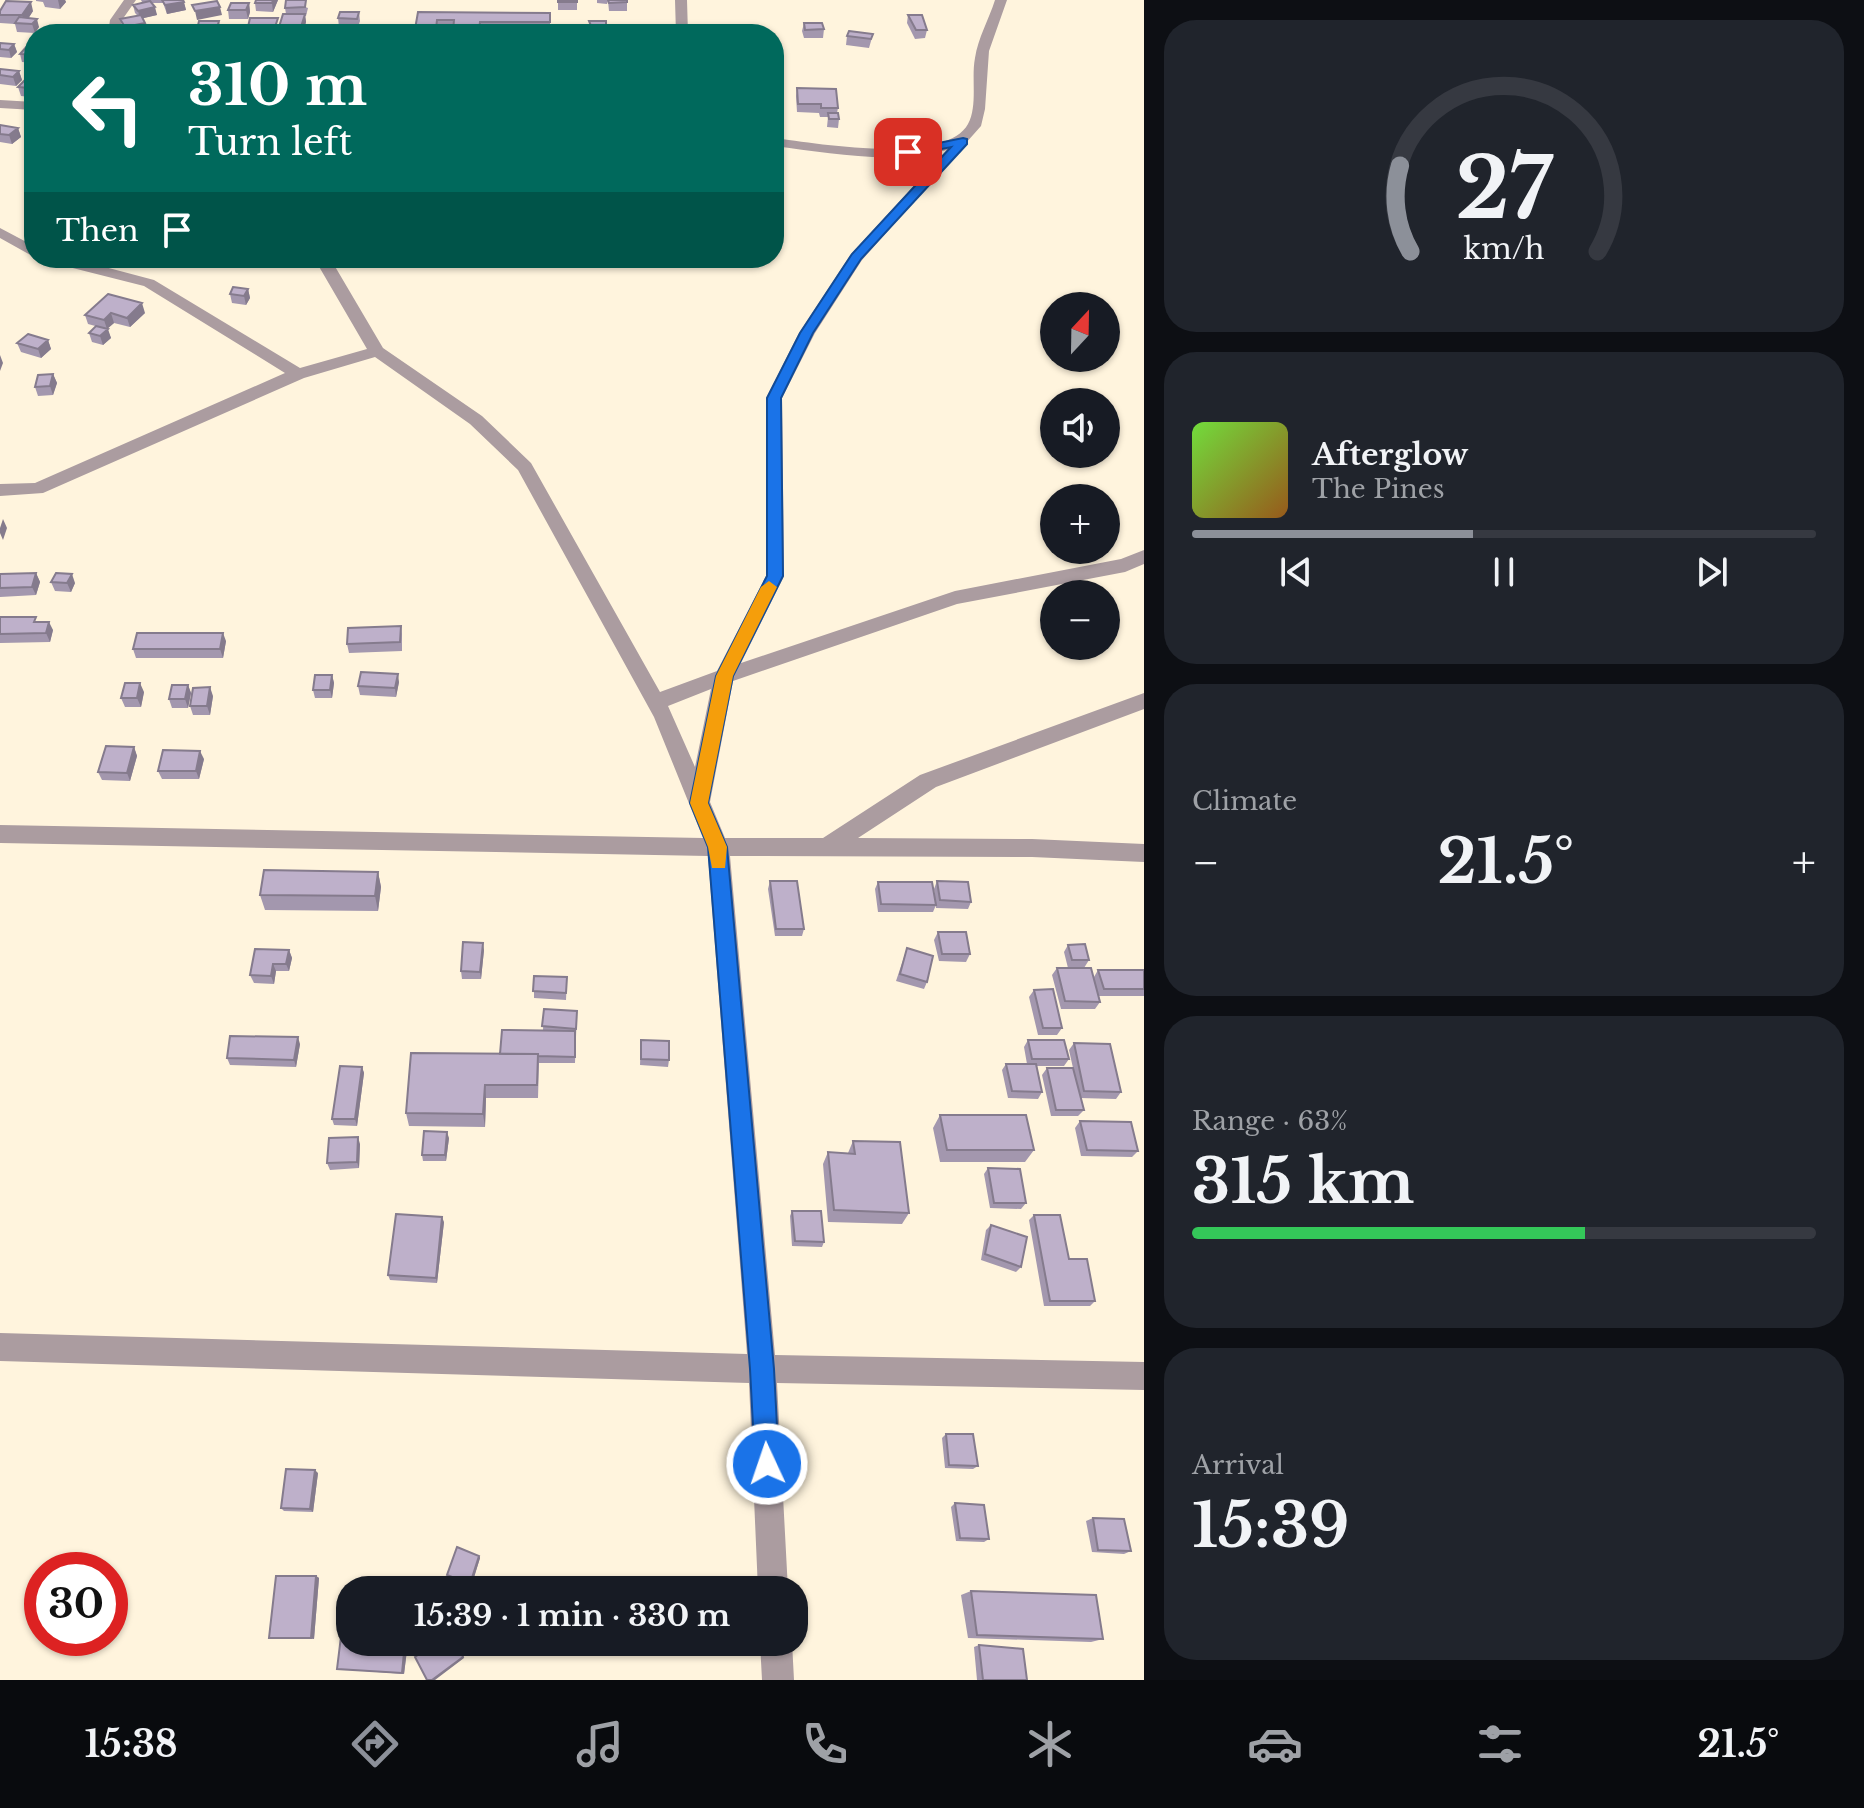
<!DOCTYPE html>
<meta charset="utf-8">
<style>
:root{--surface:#171b24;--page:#20242c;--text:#f1f3f6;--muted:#9ea1a6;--line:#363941;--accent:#8c9099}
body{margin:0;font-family:"Libre Baskerville",serif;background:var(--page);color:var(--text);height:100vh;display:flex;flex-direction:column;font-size:30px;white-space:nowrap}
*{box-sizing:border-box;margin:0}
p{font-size:26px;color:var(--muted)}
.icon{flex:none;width:44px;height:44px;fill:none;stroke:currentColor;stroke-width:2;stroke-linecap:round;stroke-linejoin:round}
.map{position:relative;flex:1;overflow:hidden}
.sheet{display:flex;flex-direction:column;gap:20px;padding:20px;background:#0d0f14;width:720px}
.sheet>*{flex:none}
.guide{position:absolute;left:24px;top:24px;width:760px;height:244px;border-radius:32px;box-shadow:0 2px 6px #0004;background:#00695c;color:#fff;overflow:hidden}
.needle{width:52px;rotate:22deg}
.controls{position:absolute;left:1040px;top:292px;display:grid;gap:16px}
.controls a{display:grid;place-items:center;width:80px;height:80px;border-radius:50%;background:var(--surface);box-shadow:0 2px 6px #0004;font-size:40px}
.speed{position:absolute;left:24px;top:1552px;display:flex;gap:16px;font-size:40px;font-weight:700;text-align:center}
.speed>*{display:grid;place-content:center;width:104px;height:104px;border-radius:50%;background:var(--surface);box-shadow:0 2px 6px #0004;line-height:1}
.speed .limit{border:12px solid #d22;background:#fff;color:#111}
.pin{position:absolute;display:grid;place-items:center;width:68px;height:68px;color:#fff;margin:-34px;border-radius:16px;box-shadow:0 4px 12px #0006}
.me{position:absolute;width:88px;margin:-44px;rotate:357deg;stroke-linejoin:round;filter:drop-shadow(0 0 6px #0008)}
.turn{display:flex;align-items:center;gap:28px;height:168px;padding:0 32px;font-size:36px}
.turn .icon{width:104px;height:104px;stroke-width:2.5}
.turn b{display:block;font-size:56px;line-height:68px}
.then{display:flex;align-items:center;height:76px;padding:0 32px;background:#0003;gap:16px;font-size:30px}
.big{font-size:60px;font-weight:700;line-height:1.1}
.sheet .card{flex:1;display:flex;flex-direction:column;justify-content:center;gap:12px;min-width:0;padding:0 28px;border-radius:32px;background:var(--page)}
.sheet .dial{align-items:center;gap:0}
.dial svg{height:208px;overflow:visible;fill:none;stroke:var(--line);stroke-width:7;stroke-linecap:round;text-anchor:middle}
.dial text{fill:var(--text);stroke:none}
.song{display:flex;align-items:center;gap:24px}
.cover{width:96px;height:96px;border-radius:12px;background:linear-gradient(135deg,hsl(100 70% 55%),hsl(30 70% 35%))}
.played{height:8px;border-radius:4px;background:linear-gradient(90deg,var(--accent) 45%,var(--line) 45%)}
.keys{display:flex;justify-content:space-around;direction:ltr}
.heat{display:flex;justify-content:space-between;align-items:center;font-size:44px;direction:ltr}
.charge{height:12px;border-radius:6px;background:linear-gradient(90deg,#34c759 63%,var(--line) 0)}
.trip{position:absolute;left:336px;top:1576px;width:472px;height:80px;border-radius:32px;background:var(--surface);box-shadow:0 2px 6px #0004;font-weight:700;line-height:80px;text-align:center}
.menu{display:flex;height:128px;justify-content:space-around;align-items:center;background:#090b0e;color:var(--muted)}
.menu .icon{width:56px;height:56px}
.menu .current{color:var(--accent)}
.menu b{font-size:36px;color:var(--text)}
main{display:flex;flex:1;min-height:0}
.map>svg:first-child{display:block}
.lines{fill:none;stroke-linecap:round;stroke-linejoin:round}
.minor{fill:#ab9ca0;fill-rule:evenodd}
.wall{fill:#a397ae}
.shaded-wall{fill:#857b8d}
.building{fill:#beb0ca;stroke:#857b8d;stroke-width:2}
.route{fill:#1a73e8;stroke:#114b97;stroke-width:2}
.slow{fill:#f59e0b}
</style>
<main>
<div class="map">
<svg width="1144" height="1680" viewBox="0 0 1144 1680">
<rect width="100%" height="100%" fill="#fff4dd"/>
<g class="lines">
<!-- minor -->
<path class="minor" d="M124,0H136L122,20L120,34H108L110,20Z
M675,0H687L688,34H676Z
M995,0H1007L989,51L985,109L981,126L862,260L815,333L782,398L784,576L741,663L955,591L1121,559L1144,550V564L1125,572L957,604L733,681L710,802L725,838H823L920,775L1144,693V709L936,787L858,838L1032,839L1144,844V862L1032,857L730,856L775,1355L1144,1362V1390L777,1383L788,1590H758L749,1383L0,1361V1333L747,1354L708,856L0,843V825L703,838L654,717L518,470L470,424L375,357L304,378L43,493L0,496V484L35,483L285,373L144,286L45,261L42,258H71L154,280L300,368L367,349L314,258H330L383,348L482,416L531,463L660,692L717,671L766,576V398L799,333L851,254L947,150C891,165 830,153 774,146V138C814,143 945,166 968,124C978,105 971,78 975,58C978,38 989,19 995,0ZM711,689L695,767L668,706Z
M0,100L34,102V110L0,108Z
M0,228L34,246V257L0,238Z
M760,1642H792L794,1680H762Z"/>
</g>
<!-- wall -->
<path class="wall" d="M36,0H65L66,2L60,9L45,7L43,2L36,1Z
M141,0H183L186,10L167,14L163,3H152L157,15L143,18L148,31L126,34L123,28L120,19L138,16L135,13L133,5L144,2H142Z
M256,0H278L273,12L256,11L255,3Z
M286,0L308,8L306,16H305L306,22L303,34H249L248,27H279L286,14L285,8Z
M558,0H577V10H558Z
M597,0H627V11H609L608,1L607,4L597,3Z
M249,3L250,12L248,19H229L228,10Z
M0,11H33L28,18L39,27L35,33L17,32L15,24L0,23Z
M359,12L360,21L358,27H339L338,18Z
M418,12L550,13V34H416Z
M908,15L927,30L925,38L915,39L907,23Z
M589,21H606V34H590L589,30Z
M804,23L824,29L823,38H804L802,31Z
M873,34L869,48L846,45L847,36Z
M0,43L14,44L17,52L11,58L0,57Z
M34,46V63L22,62L20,54Z
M0,69L19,71L22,80L16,86L0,84Z
M34,71V100L31,99L30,97L21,96L18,87Z
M797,88L838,108L837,113L839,119L838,128L827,127L828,117H820L819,113L797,112L796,96Z
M0,125L18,128L21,137L12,144L0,142Z
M248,289L250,298L246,305L232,303L230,294Z
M145,313L130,327L114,323L107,329L111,338L103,345L92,342L89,333L99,327L88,324L85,315Z
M48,340L51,349L41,358L21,352L17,343Z
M53,374L57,383L53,395L38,396L35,387Z
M36,573L40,582L36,595L0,597V574Z
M51,582L75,583L71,592L55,591Z
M0,617L38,622L53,630L50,642L0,643Z
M401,626L402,634V651L349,653L347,644Z
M226,641L223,658H136L133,649Z
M332,675L334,683L332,698H315L313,690Z
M399,682L396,697L360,695L358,686Z
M188,685L191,693L188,708H172L169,699Z
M144,692L141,707H125L121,698Z
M213,696L210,715H193L190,706Z
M134,747L137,756L130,781L102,780L98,772Z
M204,759L199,779H162L158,771Z
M378,872L381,887L378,911L265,910L260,895Z
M770,881L804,929L802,936H775L768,889Z
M937,881L971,902L968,909L936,908L934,889Z
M878,882L936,905L933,912H878L875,889Z
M938,932L970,954L966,962L939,961L934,940Z
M1068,945L1089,960L1084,968L1094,977L1098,970H1144V996H1099L1100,1002L1095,1009H1061L1052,975L1057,968H1068L1064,952Z
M907,948L927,982L924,989L896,981Z
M289,950L292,958L289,971H276L274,984L254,983L250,975Z
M484,950L481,979H462L461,971Z
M534,976L567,977L566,1000L534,998Z
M1034,990L1062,1028L1057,1035H1038L1029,997Z
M544,1009L577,1011L575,1063H539L538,1098H486L485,1127L409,1126L406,1113L500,1054L543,1030Z
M641,1040L669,1060L668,1067L640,1065Z
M1028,1040L1069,1059L1064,1066H1037L1042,1092L1038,1099L1008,1098L1002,1070L1006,1064H1027L1024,1047Z
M1074,1043L1121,1092L1116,1099L1080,1098L1084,1110L1078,1116H1051L1042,1075L1047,1068H1073L1069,1050Z
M300,1044L296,1067L230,1065L227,1058Z
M362,1067L364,1073L357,1126L334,1125L332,1119Z
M940,1115L1034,1150L1025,1162H940L933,1128Z
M1080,1121L1138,1151L1132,1157L1081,1156L1075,1128Z
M449,1138L446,1161H423L422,1155Z
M853,1141L909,1213L902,1224L828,1222L823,1164L828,1152L848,1153Z
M360,1144L359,1168L330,1170L327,1163Z
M988,1168L1026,1203L1021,1209L990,1208L984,1174Z
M792,1211L824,1242L822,1247L792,1246L790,1216Z
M1034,1215L1069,1259L1095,1301L1090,1306H1044L1029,1220Z
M444,1222L437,1283L390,1280L388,1275Z
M991,1225L1021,1267L1016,1272L981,1260L986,1230Z
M946,1434L978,1466L973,1469L945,1468L942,1438Z
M318,1473L313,1512L284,1511L281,1508Z
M955,1503L989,1539L984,1542L956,1541L951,1507Z
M1093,1518L1131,1551L1124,1554L1092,1552L1086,1521Z
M479,1556L480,1558L471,1587L449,1577L447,1575Z
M316,1576L319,1578L314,1639H273L269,1638Z
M971,1591L1103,1639L1091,1642L968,1638L961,1595Z
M350,1642H408L404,1674L337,1669Z
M979,1645L1027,1680H977L974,1647Z"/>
<!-- shaded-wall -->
<path class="shaded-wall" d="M58,0H65L66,2L60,9Z
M273,0H278L273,12L272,3Z
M31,2L33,11L25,24L22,15Z
M184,2L186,10L167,14L165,5Z
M249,3L250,12L248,19L246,10Z
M155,7L157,15L140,19L138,11Z
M220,7L222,15L197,20L195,11Z
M305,14L306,22L302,34L301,27Z
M37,19L39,27L35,33L32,24Z
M219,21L220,30L219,34H215Z
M145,23L148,31L127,34L125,27Z
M14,44L17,52L11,58L9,50Z
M19,71L22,80L16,86L13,77Z
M18,128L21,137L12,144L9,135Z
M248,289L250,298L246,305L244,296Z
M142,303L145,313L130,327L127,318Z
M111,313L114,323L107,329L104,320Z
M108,329L111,338L103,345L100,336Z
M48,340L51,349L41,358L38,349Z
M0,355L3,363L0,371Z
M53,374L57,383L53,395L50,386Z
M3,519L7,528L3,540L0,533V528Z
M36,573L40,582L36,595L32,587Z
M72,574L75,583L71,592L67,583Z
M49,622L53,630L50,642L46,633Z
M223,633L226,641L223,658L220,649Z
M398,674L399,682L396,697L395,688Z
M332,675L334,683L332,698L330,690Z
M140,683L144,692L141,707L137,698Z
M188,685L191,693L188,708L185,699Z
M210,687L213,696L210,715L207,706Z
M134,747L137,756L130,781L127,773Z
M200,751L204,759L199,779L196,771Z
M378,872L381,887L378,911L375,896Z
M483,943L484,950L481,979L480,972Z
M289,950L292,958L289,971L286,964Z
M273,964L276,971L274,984L271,976Z
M298,1037L300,1044L296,1067L294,1060Z
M362,1067L364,1073L357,1126L355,1119Z
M485,1085L486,1098L485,1127L483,1114Z
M447,1132L449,1138L446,1161L445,1155Z
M358,1137L360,1144L359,1168L357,1162Z
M442,1217L444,1222L437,1283L436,1278Z
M315,1470L318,1473L313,1512L310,1509Z
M479,1556L480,1558L471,1587L470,1584Z
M316,1576L319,1578L314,1639L311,1638Z
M405,1642H408L404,1674L402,1673Z
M455,1642L464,1658L435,1680H432Z"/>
<!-- building -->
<path class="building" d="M162,0H183L184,2L165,5Z
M256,0H273L272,3H255Z
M286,0H306L305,7L285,8Z
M558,0H577V2H558Z
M608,0H627V2L609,3Z
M6,1L31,2L22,15H0V11Z
M150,1L155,7L138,11L133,5Z
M217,1L220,7L195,11L192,5Z
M231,3H249L246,10H228Z
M340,12H359L357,19L338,18Z
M418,12L550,13V22H480L479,30L453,31L454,20H437L436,29H415Z
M283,14H305L301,27H279Z
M141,15L145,23L125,27L120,19Z
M908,15H922L927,30H916Z
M19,17L37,19L32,24L15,23Z
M250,18H278L275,27H248Z
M199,21H219L215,34H196Z
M589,21H606V33H594Z
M804,23H822L824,29L805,30Z
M262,29L299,30L297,34H260Z
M849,31L873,34L871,39L847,36Z
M0,43L14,44L9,50L0,49Z
M28,45L34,46V55L20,54Z
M0,69L19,71L13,77L0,75Z
M34,71V83L29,88L18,87Z
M797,88L836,89L838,108H821V104H798Z
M828,113H838L839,119H829Z
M0,125L18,128L9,135L0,134Z
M233,287L248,289L244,296L230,294Z
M108,294L142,303L127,318L111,313L104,320L85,315Z
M96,326L108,329L100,336L89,333Z
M28,334L48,340L38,349L17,343Z
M53,374L50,386L35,387L38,375Z
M36,573L32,587L0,588V574Z
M56,573L72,574L67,583L51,582Z
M0,617H36L34,622H49L46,633L0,634Z
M401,626L400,642L347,644L348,628Z
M137,633H223L220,649H133Z
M361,672L398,674L395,688L358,686Z
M315,675H332L330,690H313Z
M125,683H140L137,698H121Z
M172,685H188L185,699H169Z
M210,687L207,706H190L193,688Z
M106,746L134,747L127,773L98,772Z
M163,750L200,751L196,771H158Z
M264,870L378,872L375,896L260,895Z
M770,881H797L804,929H776Z
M937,881L968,882L971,902L940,900Z
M878,882H932L936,905L881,904Z
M938,932H966L970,954H942Z
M463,942L483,943L480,972L461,971Z
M1085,944L1089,960H1072L1068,945Z
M907,948L933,956L927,982L900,974Z
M255,949L289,950L286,964H273L271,976L250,975Z
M1057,968H1091L1100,1002L1065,1001Z
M1098,970H1144V989H1104Z
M534,976L567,977L566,993L533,991Z
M1053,989L1062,1028H1043L1034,990Z
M544,1009L577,1011L576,1029L542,1026Z
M502,1030L575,1031V1057L538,1056V1054H500Z
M230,1036L298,1037L294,1060L227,1058Z
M641,1040L669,1041V1060L641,1059Z
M1028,1040H1064L1069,1059H1032Z
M1074,1043L1110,1044L1121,1092L1084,1091Z
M411,1053L538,1054L537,1085H485L483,1114L406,1113Z
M1006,1064H1036L1042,1092L1012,1091Z
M340,1066L362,1067L355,1119H332Z
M1047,1068H1073L1084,1110H1056Z
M940,1115H1026L1034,1150H947Z
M1080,1121L1131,1122L1138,1151L1087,1150Z
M424,1131L447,1132L445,1155H422Z
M358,1137L357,1162L327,1163L329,1138Z
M853,1141L900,1142L909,1213L834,1210L828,1152L855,1154Z
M988,1168L1020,1169L1026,1203H994Z
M792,1211H821L824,1242L795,1241Z
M396,1214L442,1217L436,1278L388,1275Z
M1034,1215H1060L1069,1259H1087L1095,1301H1050Z
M991,1225L1027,1237L1021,1267L985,1254Z
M946,1434H973L978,1466L949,1465Z
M286,1469L315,1470L310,1509L281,1508Z
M955,1503L984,1505L989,1539L960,1538Z
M1093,1518L1124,1519L1131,1551L1098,1550Z
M457,1547L479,1556L470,1584L447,1575Z
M276,1576H316L311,1638H269Z
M971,1591L1096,1595L1103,1639L977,1635Z
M344,1612H350V1642H405L402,1673L337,1669Z
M436,1642H455L463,1657L432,1680H427L415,1657Z
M979,1645L1023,1649L1027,1680H983Z"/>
<!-- route -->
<path class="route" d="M963,138L967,139V144L861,259L813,333L781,398L783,576L733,676L708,803L727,847L774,1369L779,1464L775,1472L767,1476L758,1472L755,1464L750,1369L708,847L690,803L716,676L767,576V398L800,333L852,254L951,147L908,156L904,155V150Z"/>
<!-- slow -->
<path class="slow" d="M769,581L777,587L733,676L708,803L727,847L725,868H712L708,847L690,803L716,676L761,587Z"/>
</svg>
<div class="controls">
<a><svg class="needle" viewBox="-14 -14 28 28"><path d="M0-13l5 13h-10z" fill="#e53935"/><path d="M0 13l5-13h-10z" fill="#9ea1a6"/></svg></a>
<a><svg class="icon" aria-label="sound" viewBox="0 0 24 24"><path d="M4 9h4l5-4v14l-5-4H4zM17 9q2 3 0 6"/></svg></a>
<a>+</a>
<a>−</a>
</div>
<div class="speed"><div class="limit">30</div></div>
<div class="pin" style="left:908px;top:152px;background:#d93025"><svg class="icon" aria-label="arrive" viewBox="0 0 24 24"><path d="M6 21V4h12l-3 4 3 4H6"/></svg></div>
<svg class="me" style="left:767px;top:1464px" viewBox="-20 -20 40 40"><circle r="17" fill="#1a73e8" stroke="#fff" stroke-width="3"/><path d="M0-11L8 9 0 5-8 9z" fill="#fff"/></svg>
<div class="trip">15:39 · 1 min · 330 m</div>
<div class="guide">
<div class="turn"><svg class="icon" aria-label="left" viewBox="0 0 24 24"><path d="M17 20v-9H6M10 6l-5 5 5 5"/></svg><div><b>310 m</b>Turn left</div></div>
<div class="then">Then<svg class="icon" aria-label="arrive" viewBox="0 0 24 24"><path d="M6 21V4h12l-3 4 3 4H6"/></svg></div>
</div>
</div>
<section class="sheet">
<div class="card dial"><svg viewBox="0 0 100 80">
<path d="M14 69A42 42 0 1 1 86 69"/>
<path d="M14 69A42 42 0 0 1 10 36" stroke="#8c9099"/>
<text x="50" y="56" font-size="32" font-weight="700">27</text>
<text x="50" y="72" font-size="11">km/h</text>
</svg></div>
<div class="card">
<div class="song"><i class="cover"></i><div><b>Afterglow</b><p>The Pines</p></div></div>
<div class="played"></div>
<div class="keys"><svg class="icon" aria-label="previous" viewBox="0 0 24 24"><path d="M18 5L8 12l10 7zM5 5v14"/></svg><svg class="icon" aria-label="pause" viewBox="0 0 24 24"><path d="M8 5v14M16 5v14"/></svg><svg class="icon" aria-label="next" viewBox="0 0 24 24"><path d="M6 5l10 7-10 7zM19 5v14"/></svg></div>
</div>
<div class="card"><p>Climate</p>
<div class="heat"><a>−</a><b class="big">21.5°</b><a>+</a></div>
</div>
<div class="card"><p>Range · 63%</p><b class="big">315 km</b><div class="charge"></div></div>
<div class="card"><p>Arrival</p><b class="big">15:39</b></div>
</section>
</main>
<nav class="menu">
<b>15:38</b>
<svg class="icon current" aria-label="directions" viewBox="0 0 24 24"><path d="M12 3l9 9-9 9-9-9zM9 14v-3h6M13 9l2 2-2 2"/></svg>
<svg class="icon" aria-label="music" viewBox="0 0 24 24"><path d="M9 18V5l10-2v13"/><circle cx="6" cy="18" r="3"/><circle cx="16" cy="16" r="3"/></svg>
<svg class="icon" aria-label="phone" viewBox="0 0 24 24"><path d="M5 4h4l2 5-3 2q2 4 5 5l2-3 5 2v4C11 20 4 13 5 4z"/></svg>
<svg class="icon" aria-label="climate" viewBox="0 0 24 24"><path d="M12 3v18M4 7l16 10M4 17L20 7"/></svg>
<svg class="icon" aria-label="car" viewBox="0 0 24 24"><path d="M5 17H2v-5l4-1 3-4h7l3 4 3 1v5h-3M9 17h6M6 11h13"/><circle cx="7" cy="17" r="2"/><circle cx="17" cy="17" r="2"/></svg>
<svg class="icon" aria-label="filters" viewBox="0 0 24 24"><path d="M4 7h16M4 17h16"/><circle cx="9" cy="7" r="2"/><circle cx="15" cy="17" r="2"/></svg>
<b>21.5°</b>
</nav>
